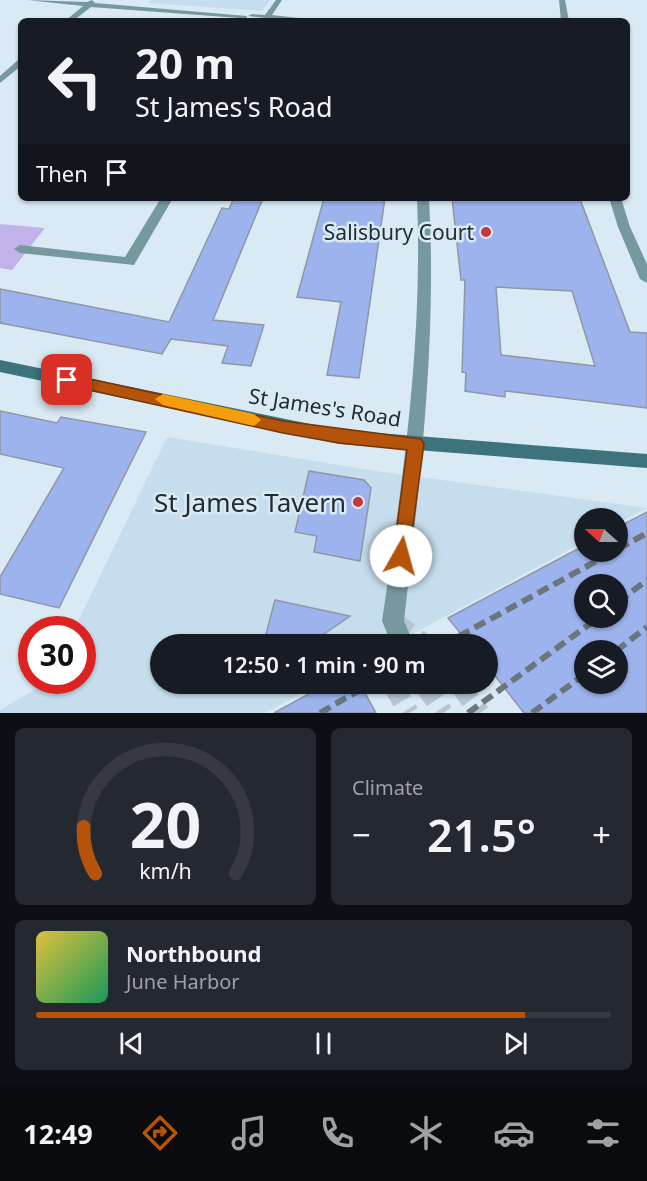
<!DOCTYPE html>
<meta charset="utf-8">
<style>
:root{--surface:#171b24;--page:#242831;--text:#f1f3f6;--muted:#9ea1a6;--line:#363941;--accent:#b45309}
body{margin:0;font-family:"Noto Sans",sans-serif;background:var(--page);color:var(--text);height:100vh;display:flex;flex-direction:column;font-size:22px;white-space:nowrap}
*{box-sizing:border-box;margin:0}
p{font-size:20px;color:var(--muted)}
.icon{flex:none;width:33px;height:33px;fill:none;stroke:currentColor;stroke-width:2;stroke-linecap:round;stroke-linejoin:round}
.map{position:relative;height:713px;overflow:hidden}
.side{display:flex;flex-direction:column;gap:15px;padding:15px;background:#0d0f14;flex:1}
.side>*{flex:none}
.top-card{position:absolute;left:18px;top:18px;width:612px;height:183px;border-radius:9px;box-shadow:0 2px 4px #0004;background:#171b24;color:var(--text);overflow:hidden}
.needle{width:39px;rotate:291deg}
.controls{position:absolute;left:574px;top:508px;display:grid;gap:12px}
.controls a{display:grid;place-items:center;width:54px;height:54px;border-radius:50%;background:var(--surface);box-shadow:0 2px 4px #0004;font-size:30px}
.speed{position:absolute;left:18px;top:616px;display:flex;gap:12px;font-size:30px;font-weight:700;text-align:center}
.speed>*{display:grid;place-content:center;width:78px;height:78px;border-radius:50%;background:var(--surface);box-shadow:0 2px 4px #0004;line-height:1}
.speed .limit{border:9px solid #d22;background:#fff;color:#111}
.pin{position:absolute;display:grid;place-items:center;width:51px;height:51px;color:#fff;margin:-26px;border-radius:12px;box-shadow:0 3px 9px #0006}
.me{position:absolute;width:66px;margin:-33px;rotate:7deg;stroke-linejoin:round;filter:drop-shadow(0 0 4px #0008)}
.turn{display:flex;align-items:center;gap:21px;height:126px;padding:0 18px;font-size:27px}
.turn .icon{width:78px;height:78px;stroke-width:2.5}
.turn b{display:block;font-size:42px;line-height:51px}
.then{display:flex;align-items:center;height:57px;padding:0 18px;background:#0003;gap:12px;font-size:22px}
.big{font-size:45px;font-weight:600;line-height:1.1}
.side .tile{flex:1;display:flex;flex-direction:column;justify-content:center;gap:9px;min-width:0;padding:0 21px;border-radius:9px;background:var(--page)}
.side .dial{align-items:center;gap:0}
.dial svg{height:156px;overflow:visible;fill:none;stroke:var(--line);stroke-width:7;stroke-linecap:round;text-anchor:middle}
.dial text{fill:var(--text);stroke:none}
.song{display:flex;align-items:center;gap:18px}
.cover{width:72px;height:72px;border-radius:9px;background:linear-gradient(135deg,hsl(50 70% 55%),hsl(150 70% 35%))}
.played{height:6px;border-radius:3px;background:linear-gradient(90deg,var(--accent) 85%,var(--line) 85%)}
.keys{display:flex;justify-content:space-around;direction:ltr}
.heat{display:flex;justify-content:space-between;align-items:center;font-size:33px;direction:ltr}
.side .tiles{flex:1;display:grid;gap:15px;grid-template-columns:1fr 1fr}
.tile:last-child{grid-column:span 2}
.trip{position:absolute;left:150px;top:634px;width:348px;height:60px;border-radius:30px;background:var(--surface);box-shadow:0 2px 4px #0004;font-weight:600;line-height:60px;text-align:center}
.dock{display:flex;height:96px;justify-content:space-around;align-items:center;background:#090b0e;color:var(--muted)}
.dock .icon{width:42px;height:42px}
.dock .selected{color:var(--accent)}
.dock b{font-size:27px;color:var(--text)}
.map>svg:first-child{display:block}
.built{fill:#c5ddec}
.green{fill:#c1b2ea}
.building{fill:#9cb3ee;stroke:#9096a5;stroke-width:1.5;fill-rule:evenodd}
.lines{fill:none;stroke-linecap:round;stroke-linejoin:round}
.street-tunnel{stroke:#b5c4cd;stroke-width:20;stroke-dasharray:20 10;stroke-linecap:butt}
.street{fill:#76999f;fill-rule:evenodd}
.secondary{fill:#3c737c;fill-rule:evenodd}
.rail{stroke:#6a757c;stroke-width:6;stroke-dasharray:12 6;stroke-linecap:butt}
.route{fill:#b45309;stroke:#753606;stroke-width:1.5}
.slow{fill:#f59e0b}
.poi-dot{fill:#c6373b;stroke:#d9eaf5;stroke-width:2}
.labels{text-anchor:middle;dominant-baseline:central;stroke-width:5;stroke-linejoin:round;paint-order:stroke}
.poi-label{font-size:21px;fill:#242b2f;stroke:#d9eaf5;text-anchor:end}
.street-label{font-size:21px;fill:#242b2f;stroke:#d9eaf5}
.near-poi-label{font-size:26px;fill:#242b2f;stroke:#d9eaf5;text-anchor:end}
</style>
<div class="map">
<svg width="647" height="713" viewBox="0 0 647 713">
<rect width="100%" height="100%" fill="#d9eaf5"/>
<!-- built -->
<path class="built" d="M152,0H270L262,11L148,3Z
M167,437L376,471L647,508L618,523V519H585V541L392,645H160V684H319L265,713H0V710L50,681H82V630H74Z"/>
<!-- green -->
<path class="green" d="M0,224L45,228L12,270L0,268Z"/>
<!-- building -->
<path class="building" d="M234,198H263L213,320L264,325L251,366L222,363L228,346L171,339L162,354L0,323V289L169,322L222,208L229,209Z
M324,198H385L359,378L327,375L341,302L297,297Z
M452,198L580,199L630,332L647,333V408L505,391V397L465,391L466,373L462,372L465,280H461ZM496,287L572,291L595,366L501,355Z
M0,411L57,423L61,417L146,432L59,608L0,594V577L64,468L0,454Z
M309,471L364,480L371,488L360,561L314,552L317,536L295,532Z
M647,512V713H524L488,667V645H470L448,618L585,545V552H618V527ZM585,585H618V618H585ZM585,651H618V684H585Z
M275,600L350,616L308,645H297L265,638Z
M327,684H360L376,713H274Z"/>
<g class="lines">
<!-- street-tunnel -->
<path class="street-tunnel" d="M393,621L426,645
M392,684L409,713
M424,684L443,713
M459,684L480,713"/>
<!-- street -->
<path class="street" d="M27,0L87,2L92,0L95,3L247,16L245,21H237L239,18L91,7L73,21H65L83,6Z
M276,0H282L272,15L325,21H291L248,16L252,14L265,15Z
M559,0H565L569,21H561Z
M18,60H21V66L0,83V76Z
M161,198H173L134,265L20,253L14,249L20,245L125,257Z
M417,198H429C437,340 420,480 404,621L414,645H392L382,621C403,480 423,341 417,198Z
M609,198H621L630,227L647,264V283L640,279L618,227Z"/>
<!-- secondary -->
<path class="secondary" d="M0,360L339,430L647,454V468L339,444L0,372Z"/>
<!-- rail -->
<path class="rail" d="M618,549L647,533
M618,602L647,580
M443,645L613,552
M616,651L647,627
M320,713L370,684
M468,713L598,618
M532,713L585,674"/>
</g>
<!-- route -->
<path class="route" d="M67,374L283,421L421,439L424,444L408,562L401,564L395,562L393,556L407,450L339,443L283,433L62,384V376Z"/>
<!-- slow -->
<path class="slow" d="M163,394L254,414L261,420L254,426L163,405L155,399Z"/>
<!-- markers -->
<g class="poi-dot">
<circle cx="486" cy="232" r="6"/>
<circle cx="358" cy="502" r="6"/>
</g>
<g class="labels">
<!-- poi labels -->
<g class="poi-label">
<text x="474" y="232">Salisbury Court</text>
</g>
<!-- street labels -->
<g class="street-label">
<text transform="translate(325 407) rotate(9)">St James's Road</text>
</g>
<!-- near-poi labels -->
<g class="near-poi-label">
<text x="346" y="502">St James Tavern</text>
</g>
</g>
</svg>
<div class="controls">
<a><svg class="needle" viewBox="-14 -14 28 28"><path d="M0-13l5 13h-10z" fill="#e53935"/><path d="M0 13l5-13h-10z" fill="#9ea1a6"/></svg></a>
<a><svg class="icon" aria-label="search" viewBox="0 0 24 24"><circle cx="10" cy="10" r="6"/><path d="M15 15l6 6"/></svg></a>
<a><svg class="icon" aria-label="layers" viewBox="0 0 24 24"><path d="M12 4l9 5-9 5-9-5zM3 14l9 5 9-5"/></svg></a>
</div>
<div class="speed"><div class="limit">30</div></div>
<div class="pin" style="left:67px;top:380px;background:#d93025"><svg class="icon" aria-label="arrive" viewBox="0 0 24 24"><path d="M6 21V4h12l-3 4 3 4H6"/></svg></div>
<svg class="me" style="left:401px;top:556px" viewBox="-20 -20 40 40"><circle r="19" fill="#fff"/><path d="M0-13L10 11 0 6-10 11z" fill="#b45309"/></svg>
<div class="trip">12:50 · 1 min · 90 m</div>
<div class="top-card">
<div class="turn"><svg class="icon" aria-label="left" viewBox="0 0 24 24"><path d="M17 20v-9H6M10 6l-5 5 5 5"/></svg><div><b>20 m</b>St James's Road</div></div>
<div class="then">Then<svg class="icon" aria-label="arrive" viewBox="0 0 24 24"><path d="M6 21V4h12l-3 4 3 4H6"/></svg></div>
</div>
</div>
<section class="side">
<div class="tiles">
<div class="tile dial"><svg viewBox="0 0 100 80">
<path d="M14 69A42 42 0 1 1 86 69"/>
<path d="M14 69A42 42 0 0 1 8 45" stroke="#b45309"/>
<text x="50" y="56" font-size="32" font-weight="700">20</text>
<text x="50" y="72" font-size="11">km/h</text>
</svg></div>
<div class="tile"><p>Climate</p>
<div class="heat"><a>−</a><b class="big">21.5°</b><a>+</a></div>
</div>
<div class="tile">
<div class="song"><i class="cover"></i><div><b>Northbound</b><p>June Harbor</p></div></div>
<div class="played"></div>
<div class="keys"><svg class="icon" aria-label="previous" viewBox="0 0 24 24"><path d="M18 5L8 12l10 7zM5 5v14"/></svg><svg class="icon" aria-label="pause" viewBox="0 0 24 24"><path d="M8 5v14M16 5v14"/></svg><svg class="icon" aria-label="next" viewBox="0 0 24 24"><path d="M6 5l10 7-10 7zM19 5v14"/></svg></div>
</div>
</div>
</section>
<nav class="dock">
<b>12:49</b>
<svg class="icon selected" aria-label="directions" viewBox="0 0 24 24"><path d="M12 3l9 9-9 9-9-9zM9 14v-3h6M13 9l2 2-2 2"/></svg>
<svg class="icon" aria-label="music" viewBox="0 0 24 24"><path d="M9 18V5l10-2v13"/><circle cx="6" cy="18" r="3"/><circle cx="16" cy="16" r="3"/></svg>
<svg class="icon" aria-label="phone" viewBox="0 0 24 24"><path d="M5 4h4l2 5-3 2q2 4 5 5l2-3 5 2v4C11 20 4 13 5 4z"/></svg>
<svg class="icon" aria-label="climate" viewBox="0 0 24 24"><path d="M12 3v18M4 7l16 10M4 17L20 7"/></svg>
<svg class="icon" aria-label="car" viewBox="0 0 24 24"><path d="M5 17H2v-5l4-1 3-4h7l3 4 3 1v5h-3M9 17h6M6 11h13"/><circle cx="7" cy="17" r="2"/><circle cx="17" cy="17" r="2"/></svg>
<svg class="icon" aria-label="filters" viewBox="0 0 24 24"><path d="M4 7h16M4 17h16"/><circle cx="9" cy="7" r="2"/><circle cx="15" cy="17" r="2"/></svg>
</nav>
